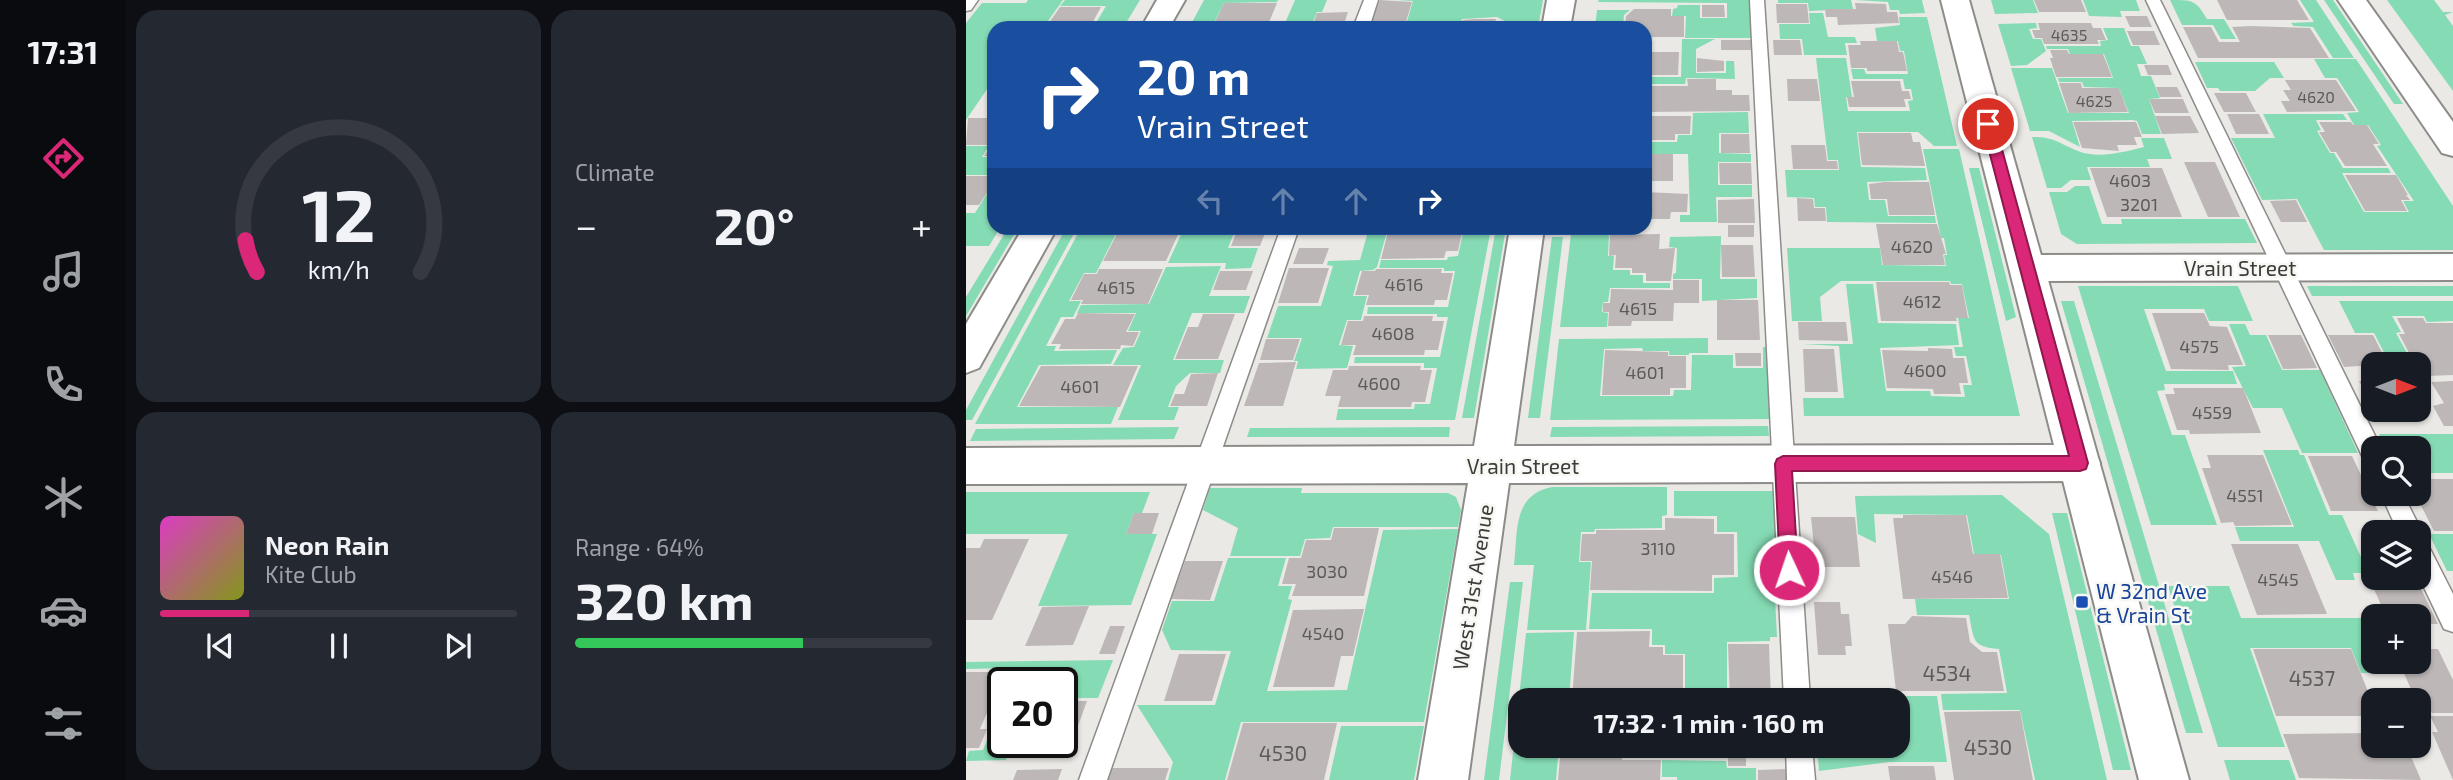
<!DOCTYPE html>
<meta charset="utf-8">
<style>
:root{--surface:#171b24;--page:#242831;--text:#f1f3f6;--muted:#9ea1a6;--line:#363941;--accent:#db2777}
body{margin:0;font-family:"Exo 2",sans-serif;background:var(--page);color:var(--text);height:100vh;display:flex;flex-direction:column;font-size:26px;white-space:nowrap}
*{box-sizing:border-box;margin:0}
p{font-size:23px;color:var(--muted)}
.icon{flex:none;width:38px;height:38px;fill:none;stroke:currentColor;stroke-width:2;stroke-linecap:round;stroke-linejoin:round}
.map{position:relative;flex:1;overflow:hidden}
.side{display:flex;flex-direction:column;gap:10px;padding:10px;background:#0d0f14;width:840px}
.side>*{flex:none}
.guide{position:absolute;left:21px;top:21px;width:665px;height:214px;border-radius:21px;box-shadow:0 2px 5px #0004;background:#1a4fa0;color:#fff;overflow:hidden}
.needle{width:46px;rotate:90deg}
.tools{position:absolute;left:1395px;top:352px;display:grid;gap:14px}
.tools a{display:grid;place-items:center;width:70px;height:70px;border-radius:14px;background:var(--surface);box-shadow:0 2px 5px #0004;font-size:35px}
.speed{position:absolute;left:21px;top:667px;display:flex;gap:14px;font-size:35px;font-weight:700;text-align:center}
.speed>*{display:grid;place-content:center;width:91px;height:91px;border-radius:50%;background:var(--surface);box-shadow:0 2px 5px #0004;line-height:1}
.speed .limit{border:4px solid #111;border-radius:10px;background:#fff;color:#111}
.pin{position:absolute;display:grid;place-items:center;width:60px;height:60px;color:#fff;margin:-30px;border:4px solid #fff;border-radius:50%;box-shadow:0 2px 7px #0007}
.me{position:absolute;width:77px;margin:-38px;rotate:357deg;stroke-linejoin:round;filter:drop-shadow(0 0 5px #0008)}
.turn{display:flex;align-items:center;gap:24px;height:147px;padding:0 35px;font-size:32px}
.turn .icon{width:91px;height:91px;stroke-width:2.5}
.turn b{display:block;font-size:49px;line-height:60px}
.lanes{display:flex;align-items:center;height:66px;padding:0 35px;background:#0003;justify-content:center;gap:35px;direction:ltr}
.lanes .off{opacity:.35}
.big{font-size:52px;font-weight:700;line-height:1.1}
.side .card{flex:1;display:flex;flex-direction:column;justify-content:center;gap:10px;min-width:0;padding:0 24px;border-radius:21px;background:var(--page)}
.side .dial{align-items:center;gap:0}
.dial svg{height:182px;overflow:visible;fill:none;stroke:var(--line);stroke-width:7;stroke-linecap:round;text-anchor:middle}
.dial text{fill:var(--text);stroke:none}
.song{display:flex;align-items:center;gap:21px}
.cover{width:84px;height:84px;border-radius:10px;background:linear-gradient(135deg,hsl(310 70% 55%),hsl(70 70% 35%))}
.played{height:7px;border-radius:4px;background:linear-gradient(90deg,var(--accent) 25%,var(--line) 25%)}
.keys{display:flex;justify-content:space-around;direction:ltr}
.heat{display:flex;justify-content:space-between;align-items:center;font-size:38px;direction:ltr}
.charge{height:10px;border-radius:5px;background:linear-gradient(90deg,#34c759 64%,var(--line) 0)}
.side .tiles{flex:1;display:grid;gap:10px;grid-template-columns:repeat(2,1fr)}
.trip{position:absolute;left:542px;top:688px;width:402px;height:70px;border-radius:21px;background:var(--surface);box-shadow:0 2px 5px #0004;font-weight:700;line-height:70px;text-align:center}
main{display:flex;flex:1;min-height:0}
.tabs{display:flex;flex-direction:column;width:126px;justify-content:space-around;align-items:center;background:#090b0e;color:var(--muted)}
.tabs .icon{width:49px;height:49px}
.tabs .on{color:var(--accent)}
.tabs b{font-size:32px;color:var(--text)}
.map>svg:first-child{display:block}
.green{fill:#85dbb4}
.building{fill:#bdb8b7}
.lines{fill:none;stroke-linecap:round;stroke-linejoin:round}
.service-casing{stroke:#8d8c89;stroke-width:3}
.minor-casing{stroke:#8d8c89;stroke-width:4}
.tertiary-casing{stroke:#8d8c89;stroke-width:4}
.service{fill:#fff;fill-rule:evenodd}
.minor{fill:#fff;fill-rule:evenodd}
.tertiary{fill:#fff;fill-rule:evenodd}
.route{fill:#db2777;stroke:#8e194d;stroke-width:2}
.transit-dot{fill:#1a4fb4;stroke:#f7f7f3;stroke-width:2.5}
.labels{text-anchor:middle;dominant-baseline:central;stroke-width:5;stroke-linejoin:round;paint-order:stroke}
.far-number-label{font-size:16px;fill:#5c5b5a}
.number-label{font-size:18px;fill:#5c5b5a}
.street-label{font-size:21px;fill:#3c3c3b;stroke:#f7f7f3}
.transit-label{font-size:21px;fill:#164399;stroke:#f7f7f3;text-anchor:start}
.near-number-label{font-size:21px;fill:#5c5b5a}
</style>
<main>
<nav class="tabs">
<b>17:31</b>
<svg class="icon on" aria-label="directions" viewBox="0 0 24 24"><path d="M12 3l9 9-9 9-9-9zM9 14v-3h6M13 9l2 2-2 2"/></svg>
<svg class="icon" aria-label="music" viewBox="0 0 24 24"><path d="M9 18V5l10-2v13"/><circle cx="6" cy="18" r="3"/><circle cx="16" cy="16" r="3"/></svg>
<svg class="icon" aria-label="phone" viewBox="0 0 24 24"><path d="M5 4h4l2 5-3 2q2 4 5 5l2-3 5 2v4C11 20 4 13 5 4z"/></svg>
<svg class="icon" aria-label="climate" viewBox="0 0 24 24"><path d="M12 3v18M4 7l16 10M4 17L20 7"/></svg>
<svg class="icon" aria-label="car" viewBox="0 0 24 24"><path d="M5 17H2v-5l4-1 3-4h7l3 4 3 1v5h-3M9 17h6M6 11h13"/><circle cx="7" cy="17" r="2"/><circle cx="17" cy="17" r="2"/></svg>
<svg class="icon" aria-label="filters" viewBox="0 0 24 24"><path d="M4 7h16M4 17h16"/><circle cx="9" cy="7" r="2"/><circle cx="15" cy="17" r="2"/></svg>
</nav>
<section class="side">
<div class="tiles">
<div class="card dial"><svg viewBox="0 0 100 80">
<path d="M14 69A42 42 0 1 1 86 69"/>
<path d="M14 69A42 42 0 0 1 9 55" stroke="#db2777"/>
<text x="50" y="56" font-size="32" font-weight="700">12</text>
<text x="50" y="72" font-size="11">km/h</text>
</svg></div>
<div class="card"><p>Climate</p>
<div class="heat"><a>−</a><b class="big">20°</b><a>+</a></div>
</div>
<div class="card">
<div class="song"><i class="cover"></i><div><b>Neon Rain</b><p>Kite Club</p></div></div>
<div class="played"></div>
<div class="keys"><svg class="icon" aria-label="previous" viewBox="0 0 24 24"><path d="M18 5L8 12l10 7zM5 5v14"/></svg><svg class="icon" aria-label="pause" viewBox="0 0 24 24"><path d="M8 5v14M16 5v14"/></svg><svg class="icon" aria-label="next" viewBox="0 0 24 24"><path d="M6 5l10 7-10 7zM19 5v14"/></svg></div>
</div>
<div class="card"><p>Range · 64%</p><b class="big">320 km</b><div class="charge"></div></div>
</div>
</section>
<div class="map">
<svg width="1487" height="780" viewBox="0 0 1487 780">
<rect width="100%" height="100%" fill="#eae9e6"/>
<!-- green -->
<path class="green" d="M62,0H97L77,28H28V79L0,120V23L16,3H60Z
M99,0H174L157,28H127L140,6H94Z
M238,0H312L311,2L258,3L249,21L304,22L302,26L223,28Z
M329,0H361L356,12H351L346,24H382L381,28L306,27L308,23H319Z
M431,0H577L572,28H552L531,17L496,19L494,28H439L447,1Z
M633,0H788L790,38H719L720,16H706L707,9L711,8L712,5H734V18H761V3L632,2Z
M812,0H885L887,9L843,11L842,3H812Z
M889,0H956L959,13L934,14L933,10H924L922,2Z
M1025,0H1067L1072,13L1029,14Z
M1117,0H1170L1174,11H1154L1156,17L1123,16Z
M1204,0C1227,0 1230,0 1241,19H1258L1270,39H1255L1247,25H1216Z
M1334,0H1350L1388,58H1367L1347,27L1328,26L1325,23L1348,22Z
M1358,0H1367L1437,104H1428Z
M1421,0H1468L1477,12H1487L1479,15L1487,26V91Z
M631,10H664L658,15L657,28H629Z
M843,13H857L862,37H889L891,43H879L881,55H838L836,39H814L813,24H844Z
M933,17H961L991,146H968L952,132H891L895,167L959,168L961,180L901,182L903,200H919L922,216H969L970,223L861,222L860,207H849L848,198L821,197L819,170H873L872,160H862L850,58H880L886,97H880L882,111H944L942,101L947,100L945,89H939L937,79H887L885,69H898L900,74H942L938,51H934L932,41H911L909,28L934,25Z
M1070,23L1071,28L1063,29L1067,39H1075L1080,51L1061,65L1045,66L1032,24Z
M1137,28H1158L1165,46H1173L1181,64H1171L1175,76H1185L1194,98L1183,99L1195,134H1176L1171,121L1166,120L1106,121L1114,147L1083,131H1064L1045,68H1086L1102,113H1163L1153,88L1118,87L1116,82H1093L1092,78H1147L1138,54H1104L1102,49H1081L1080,46H1135L1134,41L1142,40Z
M716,39H749L730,49V73H760V61H768L769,79L720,78L719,84H679V77H715Z
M1348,59H1390L1487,206V250H1358L1331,199L1296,200L1265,138H1309L1297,114H1377L1381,120H1350L1355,130L1351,131L1364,153H1368L1377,168H1422L1425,173H1376L1398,212H1443L1437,201H1448L1411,146L1415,145L1402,125H1388L1381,113L1393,112L1371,78H1359Z
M1229,62H1308L1318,78H1304L1289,91H1254L1252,88H1241Z
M782,112L783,133H753V153L785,154V162H752V185H786V197H750L751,222H714V215H724L722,154H679V142H711L712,135H726L727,113Z
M1066,137C1089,137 1092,143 1112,151C1131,159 1159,152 1178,147L1175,138H1198L1206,159H1181L1184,167H1121L1125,180H1105L1095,188H1081Z
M0,146H23L16,157H28V175H0Z
M957,149H993L1054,416H838L837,398H878L873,346L836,344H887L880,284H907L912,323L990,324L993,345L914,348L920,391H964L965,396L999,397L997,385H1006L1000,356H990L988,347H997L992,318H1003L996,284H985L984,281H875L854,297L856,321H826L821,248H914L916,265L980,266L978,255H981L978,238H975Z
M1003,168H1013L1050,317L1040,321Z
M1109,186H1123L1136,224H1156L1155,219H1279L1291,243L1111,244L1095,234L1083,192H1101Z
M28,190V228H34L23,246H0V213H9L22,192Z
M42,228H52L0,316V297Z
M100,228H111L6,420H0V410Z
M115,228H153L130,273H118L103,301H115L107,317H95L80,346H90L88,351L151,350L145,364L73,365L51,407H152L145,424H9Z
M218,228H270L262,248H292L285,268L259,269L260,263H202Z
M403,228H422L411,267L407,270L394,271L387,296H401L395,320H381L373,345L387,346L381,368L330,369L332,361H328L336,338H301L312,306H355L367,266L361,265L362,261L394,260Z
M498,228H525L489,420H370L372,409H448L449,404H464L471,368H458V363H388L389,357H474L482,317H471V314H401L402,307H482L489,271H478V268H413L415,260H481L482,257L492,256Z
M530,228H540L508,418H496Z
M605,234H643L642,256H648L647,270H664V275H677V283H704V288H644L642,302H637L636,312L642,313L641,327H594Z
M755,236L754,279H791V298L736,301V279H707V274L710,273L711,248L703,247L704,237Z
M586,237H597L574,418H562Z
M255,266L243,296H284L278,313H226L207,360H258L254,373H224L210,386L202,407H213L208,420H152L175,365H147L157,348L168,347L175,331H162L170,313H111L115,305L183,304L200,267Z
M1112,286H1272L1287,321H1243L1238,309H1178L1200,371H1267L1271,384H1198L1199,390L1191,391L1206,435H1219L1251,525H1185Z
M1341,286H1487V296H1346Z
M1095,301H1108L1237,733H1220Z
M1373,301H1487V321L1461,322L1458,316H1426L1435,332L1430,333L1447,364H1424L1408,333H1389Z
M1263,324H1279L1284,335H1300L1316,370H1354L1392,453H1336L1316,408H1287L1266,367L1280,366Z
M742,338V353H723V355H703V351H677L676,348L638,349L634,396H707L708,390H725L726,355H767V368H797V347H803L806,419L584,420L593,339Z
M802,426L803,436L584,437L586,427Z
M213,427L208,439L4,441L10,429Z
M484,427L483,437H281L284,428Z
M1413,434H1487V473H1453L1452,448H1419Z
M1297,450H1332L1334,455H1338L1363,515H1376L1402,573H1387L1389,580H1370L1353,541H1274L1269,527H1328Z
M586,487H701V515L696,516V528L629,529L628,532H615L613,562H625L620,630H561L568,565H548C552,532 546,495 586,487Z
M244,488H336L335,493H482L490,497L495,510L492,527H367L364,538L339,539L334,556H264L272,528L237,510Z
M708,491H810L815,597L809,598L811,637H804V641L761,642V700H719V654H699V645H686V629H623L626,593H748V578L772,577L771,532H751V516H708Z
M0,492H184L176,513H168L160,534H191L165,605L72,606L102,534H0Z
M1036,495L1083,534L1141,780H1069L1054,710H977L975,694L1041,693L1033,649C1006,647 1008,640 1003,615H951L949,599H1043L1035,555L1008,554L1001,515L908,514L910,543L892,534L889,496Z
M1086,513H1101L1165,770H1147Z
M492,529L458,722H275L259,780H202L207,762L171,705H249L265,651L205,650L196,630L206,601H248L262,558H320L312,586H326L322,599L326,600L301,691L381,690L417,530Z
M1463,534H1487V571H1481Z
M544,582H557L533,780H518Z
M1202,586H1263L1275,618H1407V662H1429L1434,673H1395L1385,648H1284L1319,747H1252Z
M608,632L603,700H555V746H593L590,780H544L560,633Z
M147,660L132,698H96V682H38L43,668L0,669V662Z
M932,696H971L981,762H924L853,771L851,746H933Z
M37,702V742H47L40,760L0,761L3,751L17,750Z
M375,726H458L448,780H363Z
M670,746H756V755L670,756Z
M696,760L760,761L761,768H790V780H711V777H696Z
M1258,760H1323L1330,780H1264Z"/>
<!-- building -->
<path class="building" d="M414,0L446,2L438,28H403Z
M1068,0H1115L1120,12H1073Z
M1251,0H1331L1343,20H1261Z
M258,3H311L303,22H249Z
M889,3L920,4L921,12H931L933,23L872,25L871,17H860L859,9H890Z
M810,4H841L843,23H811Z
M736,5H758L759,17H736Z
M94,7H135L124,27H80Z
M668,9H705V16H718V37H679V28H659L660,16Z
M382,12L378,24H347L351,13Z
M1159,16H1181L1186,27H1164Z
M508,19H530L528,28H494L497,20Z
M1072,23H1125L1127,28H1135L1140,40H1131L1133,44H1078L1076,38H1069L1066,30H1074Z
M1284,26L1344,28L1363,58H1232L1217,27H1245L1253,42H1274L1266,27Z
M1161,31H1188L1194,45H1167Z
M755,40H785L786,50H755Z
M807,40H834L836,55H808Z
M894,41H931L933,52H937L941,71H901V68H885L882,45H895Z
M1084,50H1101L1103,54H1137L1146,77H1090L1084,58H1087Z
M679,52H713L712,75H679Z
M731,58L758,61V71L731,72Z
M1178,65H1202L1206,75H1182Z
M721,79H750V90H766V95H783L784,111L679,112V86H722Z
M821,79H851L854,101H822Z
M1319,80H1370L1390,111L1321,112L1315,101H1324L1317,90H1325Z
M885,81H934L936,91H943L945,99H938L940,107H883L881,97H888Z
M1093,83H1115L1116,88H1153L1162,112L1103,113Z
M1190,87H1211L1216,97H1194Z
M1248,93H1280L1290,112H1258Z
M1183,99H1217L1223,113H1189Z
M1261,114H1293L1303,134H1270Z
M679,116H725L724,134H709V140H679Z
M1189,116H1224L1233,133L1196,134Z
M2,118H28V156H18L26,145H0Z
M1107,122H1170L1176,137H1168L1171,145H1151L1153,151L1116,148Z
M1353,122H1385L1387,125H1401L1413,144H1407L1421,166H1379L1370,152H1365L1353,132H1359Z
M892,133H945L947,142H954L959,166L896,165Z
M755,134H783L784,153H755Z
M825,145H859L861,161H871L872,169H827Z
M679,154H707V181H679Z
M1218,162H1249L1274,217H1242Z
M753,163H785L786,184H754Z
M1124,168H1196L1216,217H1141Z
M1379,175H1430L1442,195H1440L1444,200H1435L1441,211H1399Z
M0,176H28V188L22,191L13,205H0Z
M919,182H963L969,215H923L921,199H905L903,184Z
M679,192L722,194L721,212H705L704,219H679Z
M831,198L847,199L848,208H859L860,221H832Z
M788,199L789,223H752V200Z
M1330,200L1341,222H1315L1304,201Z
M910,224H971L980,254H977L979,265H917Z
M762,225H788V237H762Z
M154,228H215L200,261H137Z
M272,228H301L294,246H265Z
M423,228H497L492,251H480L478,258L415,259Z
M694,234L693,249L709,248L705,281H680V273H666V268H649L650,255L643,256L644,235Z
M755,245H787L789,277H756Z
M333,248H363L357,264H327Z
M323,268H363L352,303H312Z
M133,269H197L182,304H115L117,300H105L118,274H131Z
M410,269H476L475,273H487L481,300H469L468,305H400L403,295H389L396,271H409Z
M254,271H287L280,290H247Z
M707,280H733V303H708L707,321H666L665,326H642L643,312H637V303H644L645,289L707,290Z
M910,282H983L984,285H996L1002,318H990L991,321H915Z
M751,300H792L794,340H751Z
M112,313L169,314L160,332H173L167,346L155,345L154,349H93L95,344H85L99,319H109Z
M1186,313H1238L1244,326L1261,327L1277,365H1262L1263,370L1205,369Z
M237,314H269L252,359H209L222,327H232Z
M398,316H467L466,321H478L472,350H459L458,355H387L390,345H375L382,321H397Z
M1431,318H1457L1460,323H1487V375L1462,376L1459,371H1452V364H1449L1433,334H1439Z
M832,322H880L882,341L833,340Z
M1302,335H1335L1351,368L1317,369Z
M1362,335H1407L1422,364L1378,367Z
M300,339H334L327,360H294Z
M962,348L986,349L987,358H998L1002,383H993L995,394H968L967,389L921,388L916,350L962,351Z
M837,349H868L872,392H839Z
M639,350L702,352V356H720V388H704V395H636Z
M769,353H795V366H770Z
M330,362L317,406H278L293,363Z
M75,366H172L154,407L53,406Z
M383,366H455L454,370H466L459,402H446L445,407H372L375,396H359L367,370H382Z
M252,373L241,406H204L209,394H218L225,374Z
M1393,381H1407V409Z
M1487,381V426H1478L1467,406L1478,403L1465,382Z
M1207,388H1277L1295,433L1224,434L1223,430H1211L1199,394H1209Z
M1407,410H1443L1448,420H1413Z
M1241,455H1297L1326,525L1269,526L1267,522L1255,523L1236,468H1245Z
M1342,456H1386L1412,511H1365Z
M1452,479H1487V531H1468L1449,494H1452Z
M168,513H193L186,534H160Z
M937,515H1000L1007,554H1034L1042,598L937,599L927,518H937Z
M845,517H889L894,567H850Z
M699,518L748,519V534H768V575H746V591L624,590L626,561H614L616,534H630V530H699Z
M368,528H413L398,596H326L330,584H316L323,558H335L340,540H365Z
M18,539H63L26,620H0V548H14Z
M1265,544H1332L1361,614L1291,615Z
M219,561H257L244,600L205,599Z
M1403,578H1450L1472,624H1452V616H1420Z
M848,602H874L875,614H883L886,646H879L880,655H852Z
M123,606L107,645L59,646L76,607Z
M398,609L387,656H375L368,687H307L327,610Z
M946,616L1000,618L1004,642L1016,652H1031L1038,691H930L922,624H939Z
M144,626H159L149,654H133Z
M684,631L683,647H697V655H717V698L606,699L611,632Z
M762,644H803L805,700H764Z
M1287,649H1385L1407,704V716H1310Z
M1452,649H1472L1487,680V713H1466L1462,705H1452L1433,662H1452Z
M213,654H260L246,701H198Z
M0,672H39L14,729H21L13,748H0Z
M96,701H121L101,756H53L58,742H96Z
M1054,711L1067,780H988L978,712Z
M1464,716H1487V780L1466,732H1472Z
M277,723H371L358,780H261Z
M1407,733V746H1431L1435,754H1444L1455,780L1333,778L1317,734Z
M595,746H657L656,760H695L694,780H592Z
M762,746H780V766H762Z
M922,766H968L970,780H924Z
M143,768H203L199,780H139Z
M96,769L92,780H47L51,770Z
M822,769V780H792V770Z"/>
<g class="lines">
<defs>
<path id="service" d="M0,0H12L5,10L0,11Z
M398,0H412L403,28H387Z
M784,0H798L844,700H818Z
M1180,0H1194L1415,448H1407V465L1399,462Z
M315,228H333L141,780H113Z
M1415,494H1437L1456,532L1453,538L1460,541L1487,594V632L1478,629L1452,575V532H1432Z
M820,746H846L849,780H821Z"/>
<path id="minor" d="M191,0H219L203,28H175Z
M581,0H609L604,28H576Z
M1372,0H1400L1487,122V156L1476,153Z
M57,228H91L13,368L0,373V324Z
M544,228H578L548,446L1114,445L1128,450L1134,463L1128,476L1114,481L543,483L502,780H452L502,483L0,484V448L508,446Z
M1487,254V280L1061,281L1049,278L1044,268L1049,258L1061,255Z"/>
<path id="tertiary" d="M975,0H1003L1223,780H1173Z"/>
</defs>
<!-- service casing -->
<use href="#service" class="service-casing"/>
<!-- minor casing -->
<use href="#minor" class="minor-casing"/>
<!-- tertiary casing -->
<use href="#tertiary" class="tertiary-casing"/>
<!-- service -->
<use href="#service" class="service"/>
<!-- minor -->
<use href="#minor" class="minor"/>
<!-- tertiary -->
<use href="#tertiary" class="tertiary"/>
</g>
<!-- route -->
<path class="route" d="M1022,120L1029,124L1122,463L1120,469L1114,471H826L832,570L830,577L823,579L817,577L814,570L809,464L811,459L817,456H1103L1016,124Z"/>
<!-- markers -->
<rect class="transit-dot" x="1109" y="595" width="14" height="14" rx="3.5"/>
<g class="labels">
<!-- far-number labels -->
<g class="far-number-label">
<text x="1103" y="34">4635</text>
<text x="1350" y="96">4620</text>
<text x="1128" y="100">4625</text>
</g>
<!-- number labels -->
<g class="number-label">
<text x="1164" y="180">4603</text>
<text x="1173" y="204">3201</text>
<text x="946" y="246">4620</text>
<text x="438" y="284">4616</text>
<text x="150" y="287">4615</text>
<text x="956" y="301">4612</text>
<text x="672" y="308">4615</text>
<text x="427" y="333">4608</text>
<text x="1233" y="346">4575</text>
<text x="959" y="370">4600</text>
<text x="679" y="372">4601</text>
<text x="413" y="383">4600</text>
<text x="114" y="386">4601</text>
<text x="1246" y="412">4559</text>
<text x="1279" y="495">4551</text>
<text x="692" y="548">3110</text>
<text x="361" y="571">3030</text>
<text x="986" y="576">4546</text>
<text x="1312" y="579">4545</text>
<text x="357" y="633">4540</text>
</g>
<!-- street labels -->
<g class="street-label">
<text x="1274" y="267">Vrain Street</text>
<text x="557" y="465">Vrain Street</text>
<text transform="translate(506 587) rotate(-81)">West 31st Avenue</text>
</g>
<!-- transit labels -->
<g class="transit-label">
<text x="1130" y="590">W 32nd Ave<tspan x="1130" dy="24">&amp; Vrain St</tspan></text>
</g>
<!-- near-number labels -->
<g class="near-number-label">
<text x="981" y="672">4534</text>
<text x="1346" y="677">4537</text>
<text x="1022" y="746">4530</text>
<text x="317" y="752">4530</text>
</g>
</g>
</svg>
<div class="tools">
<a><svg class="needle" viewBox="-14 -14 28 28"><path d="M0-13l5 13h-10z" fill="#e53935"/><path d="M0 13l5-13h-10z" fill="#9ea1a6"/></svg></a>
<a><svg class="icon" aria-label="search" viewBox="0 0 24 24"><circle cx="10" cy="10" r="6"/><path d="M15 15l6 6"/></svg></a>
<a><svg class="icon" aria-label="layers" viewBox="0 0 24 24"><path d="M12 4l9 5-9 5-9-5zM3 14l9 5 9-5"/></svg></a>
<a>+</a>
<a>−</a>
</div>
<div class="speed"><div class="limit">20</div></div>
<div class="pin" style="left:1022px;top:124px;background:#d93025"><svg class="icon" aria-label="arrive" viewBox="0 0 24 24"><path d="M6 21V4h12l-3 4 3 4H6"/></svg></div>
<svg class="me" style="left:823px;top:570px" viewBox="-20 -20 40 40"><circle r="17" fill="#db2777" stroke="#fff" stroke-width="3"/><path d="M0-11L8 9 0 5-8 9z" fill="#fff"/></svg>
<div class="trip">17:32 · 1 min · 160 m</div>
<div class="guide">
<div class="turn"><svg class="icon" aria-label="right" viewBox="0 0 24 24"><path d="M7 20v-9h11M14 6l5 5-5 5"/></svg><div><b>20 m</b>Vrain Street</div></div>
<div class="lanes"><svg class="icon off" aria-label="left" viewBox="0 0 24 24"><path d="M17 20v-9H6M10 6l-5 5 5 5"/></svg><svg class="icon off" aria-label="ahead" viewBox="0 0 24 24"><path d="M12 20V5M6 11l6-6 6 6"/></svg><svg class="icon off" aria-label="ahead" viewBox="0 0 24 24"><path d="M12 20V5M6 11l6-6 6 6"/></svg><svg class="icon" aria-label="right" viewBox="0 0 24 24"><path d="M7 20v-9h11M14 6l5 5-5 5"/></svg></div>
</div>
</div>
</main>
